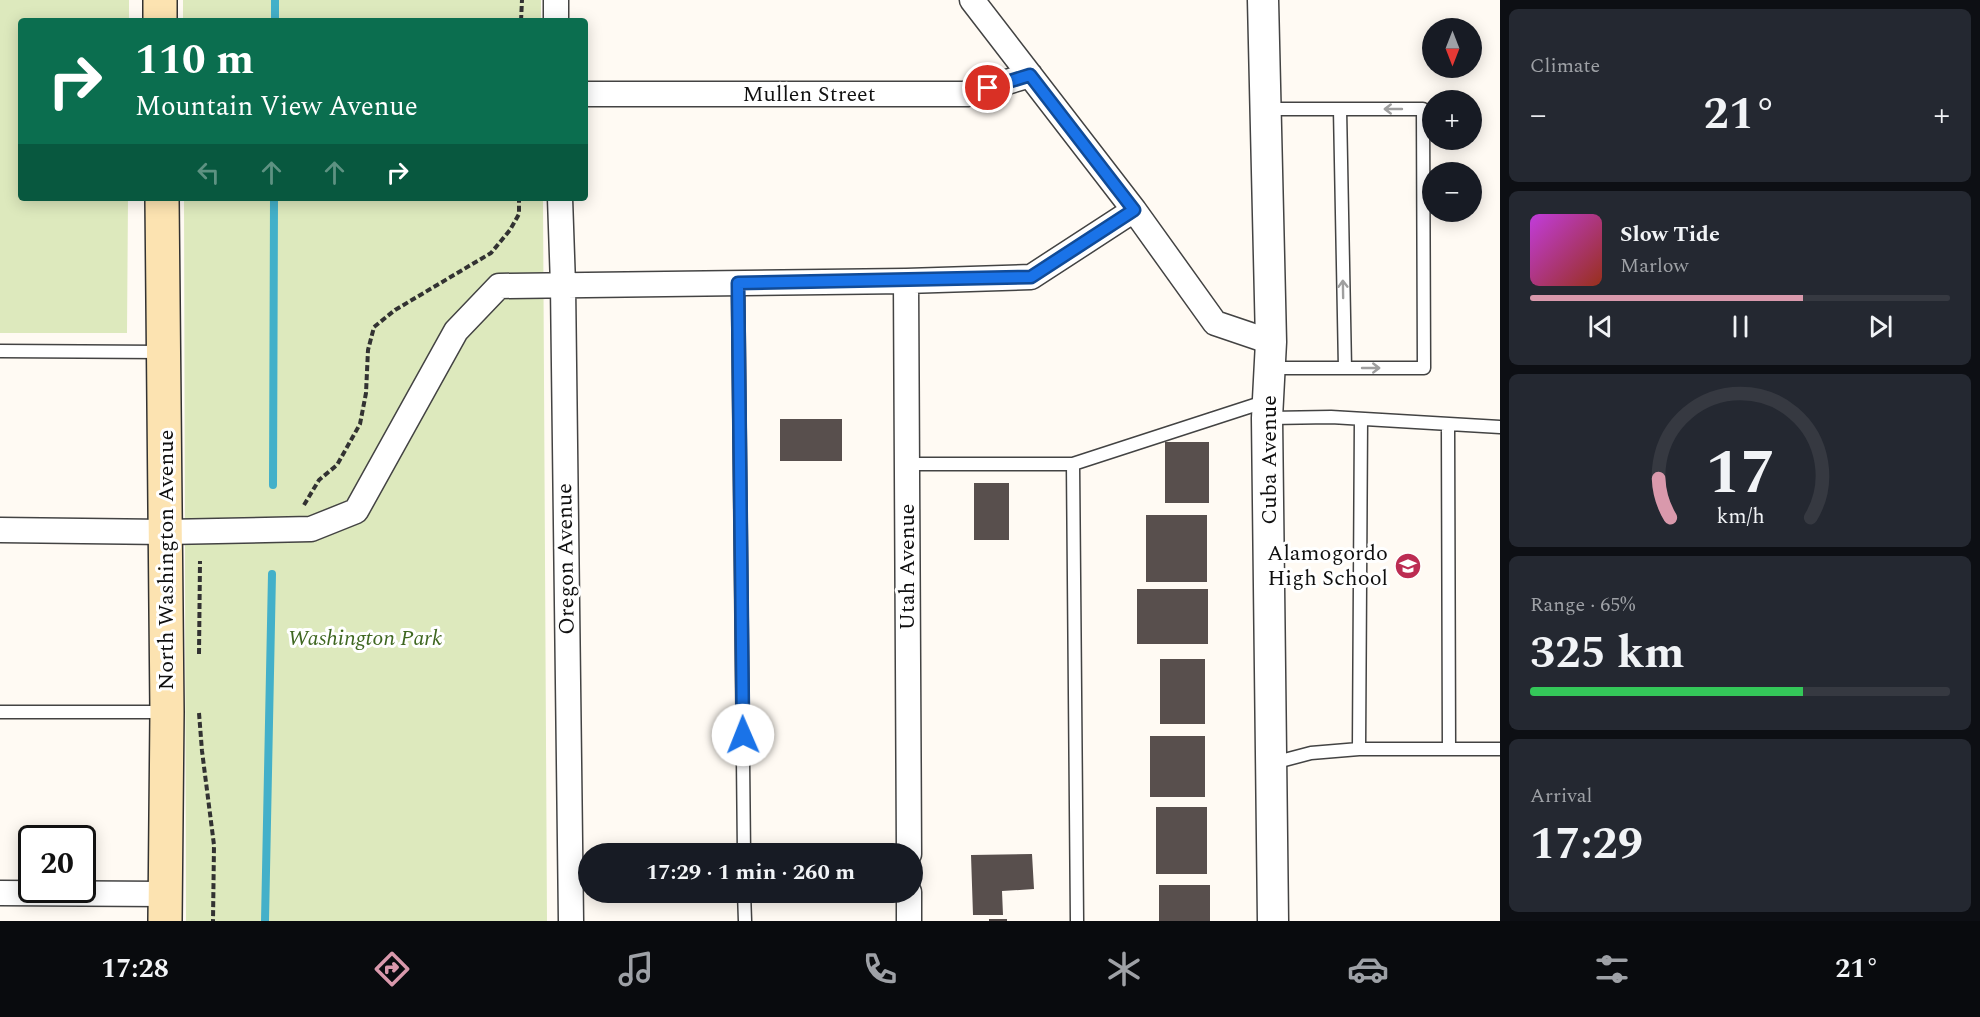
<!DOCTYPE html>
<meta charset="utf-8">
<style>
:root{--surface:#171b24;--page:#242831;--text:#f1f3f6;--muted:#9ea1a6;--line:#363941;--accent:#d999ac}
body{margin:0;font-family:Spectral,serif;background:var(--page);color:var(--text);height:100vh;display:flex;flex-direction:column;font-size:22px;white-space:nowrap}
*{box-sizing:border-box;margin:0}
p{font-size:20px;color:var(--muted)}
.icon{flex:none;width:33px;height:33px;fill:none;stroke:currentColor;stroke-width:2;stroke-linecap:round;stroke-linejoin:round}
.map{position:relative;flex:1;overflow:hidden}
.drawer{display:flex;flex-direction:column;gap:9px;padding:9px;background:#0d0f14;width:480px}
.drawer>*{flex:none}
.top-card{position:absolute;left:18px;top:18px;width:570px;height:183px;border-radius:6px;box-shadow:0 3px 15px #0003;background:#0b6e4f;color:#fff;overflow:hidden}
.needle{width:39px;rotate:180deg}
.tools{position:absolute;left:1422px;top:18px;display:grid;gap:12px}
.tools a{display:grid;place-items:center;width:60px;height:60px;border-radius:50%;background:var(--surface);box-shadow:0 3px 15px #0003;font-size:30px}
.speed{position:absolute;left:18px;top:825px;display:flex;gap:12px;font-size:30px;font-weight:700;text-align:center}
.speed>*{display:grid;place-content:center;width:78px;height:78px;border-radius:50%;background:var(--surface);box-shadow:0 3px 15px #0003;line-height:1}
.speed .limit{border:3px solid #111;border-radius:9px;background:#fff;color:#111}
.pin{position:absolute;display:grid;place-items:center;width:51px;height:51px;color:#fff;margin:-26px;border:3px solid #fff;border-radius:50%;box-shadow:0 2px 6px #0007}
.me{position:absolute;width:66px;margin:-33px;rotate:359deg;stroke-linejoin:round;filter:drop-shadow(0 0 4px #0008)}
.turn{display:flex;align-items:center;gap:21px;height:126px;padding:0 18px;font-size:27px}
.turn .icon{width:78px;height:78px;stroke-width:2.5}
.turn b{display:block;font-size:42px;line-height:51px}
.lanes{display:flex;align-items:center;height:57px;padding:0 18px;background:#0003;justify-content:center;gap:30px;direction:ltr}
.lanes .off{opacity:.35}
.big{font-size:45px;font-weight:700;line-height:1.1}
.drawer .tile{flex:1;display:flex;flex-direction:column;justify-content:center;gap:9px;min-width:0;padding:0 21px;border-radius:9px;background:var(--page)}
.drawer .dial{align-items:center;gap:0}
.dial svg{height:156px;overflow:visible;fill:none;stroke:var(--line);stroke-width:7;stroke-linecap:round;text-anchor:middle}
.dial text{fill:var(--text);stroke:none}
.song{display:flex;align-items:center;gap:18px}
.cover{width:72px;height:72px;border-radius:9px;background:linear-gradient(135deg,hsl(290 70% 55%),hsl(10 70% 35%))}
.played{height:6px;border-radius:3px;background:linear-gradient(90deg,var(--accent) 65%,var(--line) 65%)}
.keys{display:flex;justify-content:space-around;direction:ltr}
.heat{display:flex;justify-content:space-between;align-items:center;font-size:33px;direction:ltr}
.charge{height:9px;border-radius:4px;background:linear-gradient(90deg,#34c759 65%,var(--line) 0)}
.trip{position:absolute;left:578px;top:843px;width:345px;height:60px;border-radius:30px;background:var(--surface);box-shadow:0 3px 15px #0003;font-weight:700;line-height:60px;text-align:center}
.tab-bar{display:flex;height:96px;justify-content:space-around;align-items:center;background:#090b0e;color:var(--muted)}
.tab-bar .icon{width:42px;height:42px}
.tab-bar .active{color:var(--accent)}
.tab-bar b{font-size:27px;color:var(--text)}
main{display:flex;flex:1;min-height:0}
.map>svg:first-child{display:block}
.green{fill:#dde9bd}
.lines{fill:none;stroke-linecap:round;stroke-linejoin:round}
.stream{stroke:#43b0c9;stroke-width:8}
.building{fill:#584f4d}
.service-casing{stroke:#434343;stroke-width:15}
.minor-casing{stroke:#434343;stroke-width:27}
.tertiary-casing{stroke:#434343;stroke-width:33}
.secondary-casing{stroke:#323232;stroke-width:36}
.path{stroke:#323232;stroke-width:4;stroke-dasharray:6 3;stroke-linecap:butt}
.service{stroke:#fff;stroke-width:12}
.minor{stroke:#fff;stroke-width:24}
.tertiary{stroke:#fff;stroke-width:30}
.secondary{stroke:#fce3b1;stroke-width:33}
.oneway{stroke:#9f9f9f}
.route-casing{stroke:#114b97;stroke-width:15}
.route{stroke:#1a73e8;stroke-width:10}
.labels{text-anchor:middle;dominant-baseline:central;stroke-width:6;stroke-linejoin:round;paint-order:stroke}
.street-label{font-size:22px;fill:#101010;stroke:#fff}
.poi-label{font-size:22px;fill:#101010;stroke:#fff;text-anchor:end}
.park-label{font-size:22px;font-style:italic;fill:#3f6721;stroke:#fff}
</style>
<main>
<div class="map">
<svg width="1500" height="921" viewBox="0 0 1500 921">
<rect width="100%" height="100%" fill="#fffaf3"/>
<!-- green -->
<path class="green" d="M0,0H129V21H21V198H128L127,333H0Z
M183,0H541V21H183Z
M184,198H543L547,921H186Z"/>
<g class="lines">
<!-- stream -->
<path class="stream" d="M275,21V0
M273,485L274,198
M265,921L272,574"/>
</g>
<!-- building -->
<path class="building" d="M780,419H842V461H780Z
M1165,442H1209V503H1165Z
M974,483H1009V540H974Z
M1146,515H1207V582H1146Z
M1137,589H1208V644H1137Z
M1160,659H1205V724H1160Z
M1150,736H1205V797H1150Z
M1156,807H1207V874H1156Z
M1032,854L1034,889L1002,891L1003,915H973L971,855Z
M1159,885H1210V921H1159Z
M989,919H1007V921H989Z"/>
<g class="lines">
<defs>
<path id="service" d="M1267,109H1423L1424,368H1271
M1340,109L1345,368
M738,283L744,854
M0,351L163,352
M1268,418L1331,417L1500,427
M1448,425L1449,749
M907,464H1073L1267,401
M1073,464L1077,921
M0,712H167
M1359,749L1361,419
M1273,763L1311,753L1359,749H1500
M744,892L745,921"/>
<path id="minor" d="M556,0V21
M972,0L1134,210L1215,323L1271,342
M585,94H967L1030,75
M560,198L563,285L571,921
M906,281L909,854
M0,530L166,532L311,529L356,511L456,331L499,286L906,281L1031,277L1134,210
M909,892V921
M0,893L165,894"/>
<path id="tertiary" d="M1263,0L1271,342L1267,418L1273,921"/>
<path id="secondary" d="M160,0V21
M162,198L167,712L165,921"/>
</defs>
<!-- service casing -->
<use href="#service" class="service-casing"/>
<!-- minor casing -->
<use href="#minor" class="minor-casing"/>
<!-- tertiary casing -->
<use href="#tertiary" class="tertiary-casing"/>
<!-- secondary casing -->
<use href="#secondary" class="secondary-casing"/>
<!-- path -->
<path class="path" d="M521,21L522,0
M304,505L319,480L337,465L360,424L366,393L368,350L374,327L395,310L491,253L510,230L519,214V198
M199,654L200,561
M199,713L202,751L214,845L213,921"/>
<!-- service -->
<use href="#service" class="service"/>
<!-- minor -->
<use href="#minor" class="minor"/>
<!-- tertiary -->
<use href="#tertiary" class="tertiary"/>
<!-- secondary -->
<use href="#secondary" class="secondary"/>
</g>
<!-- one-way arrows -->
<defs><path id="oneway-shaft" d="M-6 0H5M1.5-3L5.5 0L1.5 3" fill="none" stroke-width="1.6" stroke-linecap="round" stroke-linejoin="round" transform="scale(1.5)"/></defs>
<g class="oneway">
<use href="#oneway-shaft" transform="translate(1393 109) rotate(180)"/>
<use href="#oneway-shaft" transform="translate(1343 289) rotate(-91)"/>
<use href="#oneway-shaft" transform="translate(1371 368)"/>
</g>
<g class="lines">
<defs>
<path id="route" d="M743,735L738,283L1031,277L1134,210L1030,75L988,88"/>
</defs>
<!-- route casing -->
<use href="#route" class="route-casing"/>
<!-- route -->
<use href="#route" class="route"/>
</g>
<!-- icons -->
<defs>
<symbol id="school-disc" viewBox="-11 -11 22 22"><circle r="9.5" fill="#bc2c52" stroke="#fff"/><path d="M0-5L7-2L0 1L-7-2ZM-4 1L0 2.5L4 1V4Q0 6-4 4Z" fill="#fff"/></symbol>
</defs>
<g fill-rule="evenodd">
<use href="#school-disc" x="1393" y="551" width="30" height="30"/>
</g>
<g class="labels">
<!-- street labels -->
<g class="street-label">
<text x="809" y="94">Mullen Street</text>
<text transform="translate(1269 460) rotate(-90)">Cuba Avenue</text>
<text transform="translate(566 559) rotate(-91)">Oregon Avenue</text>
<text transform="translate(166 560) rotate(-90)">North Washington Avenue</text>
<text transform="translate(907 567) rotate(-90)">Utah Avenue</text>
</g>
<!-- poi labels -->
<g class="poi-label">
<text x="1388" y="553">Alamogordo<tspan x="1388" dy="25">High School</tspan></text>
</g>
<!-- park labels -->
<g class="park-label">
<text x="365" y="638">Washington Park</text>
</g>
</g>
</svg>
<div class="tools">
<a><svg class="needle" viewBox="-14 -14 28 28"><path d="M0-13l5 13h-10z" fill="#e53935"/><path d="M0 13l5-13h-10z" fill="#9ea1a6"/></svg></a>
<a>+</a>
<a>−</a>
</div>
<div class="speed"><div class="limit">20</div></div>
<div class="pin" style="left:988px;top:88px;background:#d93025"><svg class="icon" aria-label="arrive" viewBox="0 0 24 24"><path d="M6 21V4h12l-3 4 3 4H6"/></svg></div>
<svg class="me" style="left:743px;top:735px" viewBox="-20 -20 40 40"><circle r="19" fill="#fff"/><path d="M0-13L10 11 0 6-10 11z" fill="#1a73e8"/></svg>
<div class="trip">17:29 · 1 min · 260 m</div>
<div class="top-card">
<div class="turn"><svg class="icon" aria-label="right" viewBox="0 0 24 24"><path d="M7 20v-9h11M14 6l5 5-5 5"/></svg><div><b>110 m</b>Mountain View Avenue</div></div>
<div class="lanes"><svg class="icon off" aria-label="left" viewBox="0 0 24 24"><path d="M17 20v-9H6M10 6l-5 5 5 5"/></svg><svg class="icon off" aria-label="ahead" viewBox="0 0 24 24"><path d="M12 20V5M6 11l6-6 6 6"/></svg><svg class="icon off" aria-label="ahead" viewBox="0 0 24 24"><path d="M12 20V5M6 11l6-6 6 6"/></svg><svg class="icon" aria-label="right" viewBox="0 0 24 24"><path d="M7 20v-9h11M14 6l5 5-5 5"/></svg></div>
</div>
</div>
<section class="drawer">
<div class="tile"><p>Climate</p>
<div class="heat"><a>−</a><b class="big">21°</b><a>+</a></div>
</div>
<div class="tile">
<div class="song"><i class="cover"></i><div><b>Slow Tide</b><p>Marlow</p></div></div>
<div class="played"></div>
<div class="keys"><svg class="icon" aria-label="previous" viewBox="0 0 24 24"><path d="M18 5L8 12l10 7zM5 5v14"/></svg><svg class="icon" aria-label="pause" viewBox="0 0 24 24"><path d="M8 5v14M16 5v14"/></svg><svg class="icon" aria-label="next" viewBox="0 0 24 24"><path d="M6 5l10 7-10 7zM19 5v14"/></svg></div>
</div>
<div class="tile dial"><svg viewBox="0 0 100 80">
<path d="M14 69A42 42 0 1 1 86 69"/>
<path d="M14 69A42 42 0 0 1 8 49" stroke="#d999ac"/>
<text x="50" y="56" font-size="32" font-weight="700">17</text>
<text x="50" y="72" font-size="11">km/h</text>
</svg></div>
<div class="tile"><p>Range · 65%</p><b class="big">325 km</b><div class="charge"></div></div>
<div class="tile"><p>Arrival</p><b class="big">17:29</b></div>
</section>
</main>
<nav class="tab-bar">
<b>17:28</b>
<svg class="icon active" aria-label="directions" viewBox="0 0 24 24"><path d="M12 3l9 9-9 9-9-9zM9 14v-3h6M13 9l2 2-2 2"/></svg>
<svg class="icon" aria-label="music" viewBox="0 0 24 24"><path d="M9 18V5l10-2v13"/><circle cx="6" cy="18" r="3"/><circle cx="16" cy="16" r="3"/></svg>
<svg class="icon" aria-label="phone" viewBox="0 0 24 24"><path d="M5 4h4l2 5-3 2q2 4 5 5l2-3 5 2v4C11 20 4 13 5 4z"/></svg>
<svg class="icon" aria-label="climate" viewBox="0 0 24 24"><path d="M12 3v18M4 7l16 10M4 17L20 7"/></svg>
<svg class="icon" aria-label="car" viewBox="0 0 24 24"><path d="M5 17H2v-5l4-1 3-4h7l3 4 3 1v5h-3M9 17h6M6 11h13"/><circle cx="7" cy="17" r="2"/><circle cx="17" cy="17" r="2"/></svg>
<svg class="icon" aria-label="filters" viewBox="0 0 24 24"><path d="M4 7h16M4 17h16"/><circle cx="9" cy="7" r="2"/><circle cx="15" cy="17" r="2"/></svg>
<b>21°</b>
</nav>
